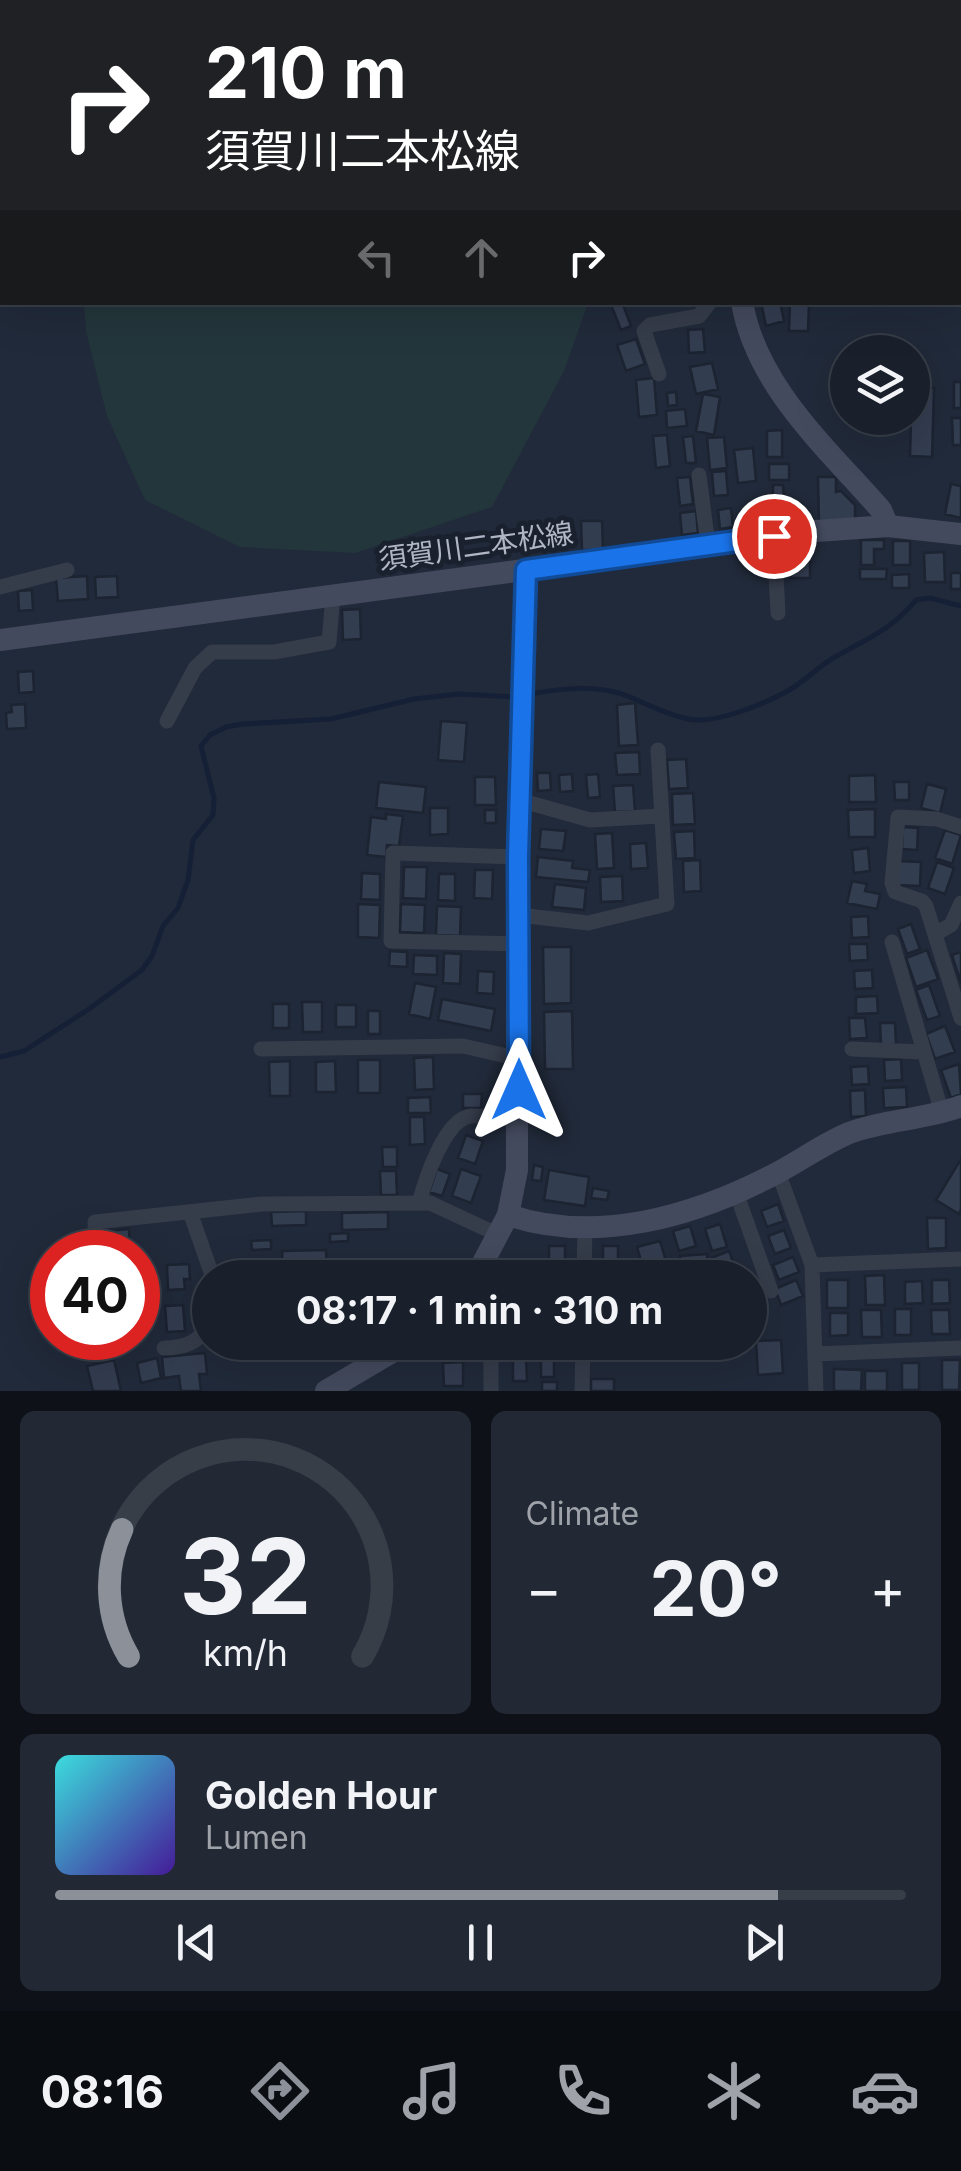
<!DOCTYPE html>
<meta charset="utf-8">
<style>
:root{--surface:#19202c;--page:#222834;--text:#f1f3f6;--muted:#9fa3a9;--line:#373e48;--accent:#8c9099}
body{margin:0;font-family:Inter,"Noto Sans JP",sans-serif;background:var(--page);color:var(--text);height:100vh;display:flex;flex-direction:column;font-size:38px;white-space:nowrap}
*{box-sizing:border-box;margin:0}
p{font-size:32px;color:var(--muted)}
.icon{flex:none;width:55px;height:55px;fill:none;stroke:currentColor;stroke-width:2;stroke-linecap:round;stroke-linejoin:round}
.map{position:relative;height:1391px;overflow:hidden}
.drawer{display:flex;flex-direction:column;gap:20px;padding:20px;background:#0e1218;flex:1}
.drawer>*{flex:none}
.guide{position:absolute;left:0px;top:0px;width:962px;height:305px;box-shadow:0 10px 40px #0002,0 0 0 2px var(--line);background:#202124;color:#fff;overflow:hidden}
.buttons{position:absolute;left:830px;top:335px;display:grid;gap:20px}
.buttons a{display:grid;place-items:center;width:100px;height:100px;border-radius:50%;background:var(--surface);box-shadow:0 10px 40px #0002,0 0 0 2px var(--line);font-size:50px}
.speed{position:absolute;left:30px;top:1230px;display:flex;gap:20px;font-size:50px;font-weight:700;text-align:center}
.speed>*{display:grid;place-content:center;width:130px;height:130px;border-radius:50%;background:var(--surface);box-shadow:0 10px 40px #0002,0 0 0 2px var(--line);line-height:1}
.speed .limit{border:15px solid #d22;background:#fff;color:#111}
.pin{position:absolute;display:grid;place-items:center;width:85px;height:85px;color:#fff;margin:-42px;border:5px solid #fff;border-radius:50%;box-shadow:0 2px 10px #0007}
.me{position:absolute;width:110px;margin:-55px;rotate:0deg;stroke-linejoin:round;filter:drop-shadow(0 0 8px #0008)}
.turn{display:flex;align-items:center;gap:35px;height:210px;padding:0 40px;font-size:45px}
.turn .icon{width:130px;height:130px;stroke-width:2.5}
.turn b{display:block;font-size:70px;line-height:85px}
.lanes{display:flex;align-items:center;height:95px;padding:0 40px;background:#0003;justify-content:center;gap:50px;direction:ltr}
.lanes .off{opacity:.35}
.big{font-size:75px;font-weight:700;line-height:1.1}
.drawer .tile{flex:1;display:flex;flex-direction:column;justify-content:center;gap:15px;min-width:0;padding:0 35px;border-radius:15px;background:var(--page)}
.drawer .dial{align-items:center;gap:0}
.dial svg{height:260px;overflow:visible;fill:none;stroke:var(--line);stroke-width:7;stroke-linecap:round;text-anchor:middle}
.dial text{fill:var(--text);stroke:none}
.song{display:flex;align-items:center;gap:30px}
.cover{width:120px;height:120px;border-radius:15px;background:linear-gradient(135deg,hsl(180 70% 55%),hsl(260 70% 35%))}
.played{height:10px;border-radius:5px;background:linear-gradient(90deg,var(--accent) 85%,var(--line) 85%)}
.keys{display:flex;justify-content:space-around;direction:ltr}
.heat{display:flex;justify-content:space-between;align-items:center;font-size:55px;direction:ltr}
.drawer .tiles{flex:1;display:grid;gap:20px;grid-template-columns:1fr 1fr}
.tile:last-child{grid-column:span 2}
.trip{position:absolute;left:192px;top:1260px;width:575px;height:100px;border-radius:50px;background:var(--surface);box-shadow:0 10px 40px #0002,0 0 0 2px var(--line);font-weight:700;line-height:100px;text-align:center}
.dock{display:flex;height:160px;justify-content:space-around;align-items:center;background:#0a0d12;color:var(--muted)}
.dock .icon{width:70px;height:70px}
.dock .active{color:var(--accent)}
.dock b{font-size:45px;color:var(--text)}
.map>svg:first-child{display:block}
.green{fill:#23363b}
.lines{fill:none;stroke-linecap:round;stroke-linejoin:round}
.stream{stroke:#152037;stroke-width:5}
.building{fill:#333d50;stroke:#1c2331;stroke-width:2.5}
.street{stroke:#353c4a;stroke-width:15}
.secondary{stroke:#434a5d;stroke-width:22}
.route-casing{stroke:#114b97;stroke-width:25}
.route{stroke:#1a73e8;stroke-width:18}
.labels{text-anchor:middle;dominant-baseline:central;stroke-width:10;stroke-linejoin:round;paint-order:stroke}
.street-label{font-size:28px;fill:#b0b6c6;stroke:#1a212e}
</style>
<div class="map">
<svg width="961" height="1391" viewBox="0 0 961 1391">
<rect width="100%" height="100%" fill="#212a3a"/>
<!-- green -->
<path class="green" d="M0,0H667L2,2L0,32Z
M84,303V302L588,303L564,371L492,507L355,553L240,547L145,500L107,416L86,331Z"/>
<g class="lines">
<!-- stream -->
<path class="stream" d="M530,694C563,688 597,684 630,697C648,705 668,715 688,719C715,725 767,703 791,689C806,680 819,666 835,657C868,638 890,631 916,600L930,598L961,606
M0,1057L24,1051L89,1009L142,970L152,956L163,926L178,908L188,880L193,840L213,815L214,798L201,746L210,735L226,727L243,724L331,719L414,699L459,694L515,697"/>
</g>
<!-- building -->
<path class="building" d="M610,302H622L631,326L621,330Z
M761,302H780L784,321L766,326Z
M790,302H809L808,331H789Z
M703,329L705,352L689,353L688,330Z
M636,339L645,364L626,371L617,345Z
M855,347L879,348V352H854Z
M712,363L718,389L696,394L690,367Z
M654,378L657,415L639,417L636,380Z
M954,382H961V408H954Z
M912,388H934L932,457L910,456Z
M676,392L677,405L668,406L667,393Z
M703,394L720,397L714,435L696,431Z
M685,409L687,426L667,428L666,411Z
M952,418H961V445H953Z
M782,430V457H767V431Z
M667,435L670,466L656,468L653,436Z
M693,436L696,463H686L683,437Z
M724,437L727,468L710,470L707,438Z
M753,448L756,481L738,483L734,450Z
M769,464H789V480H769Z
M726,471L728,495L714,496L712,472Z
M690,477L693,504L680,506L677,478Z
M818,477H836V492L841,491L855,505V522L819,523Z
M951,484L961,486V518L945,514Z
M773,485H783L784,502H773Z
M796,505V528H776L775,506Z
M731,508L733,527L720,529L718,510Z
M696,511L698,533L682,535L680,513Z
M581,521H602L603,550H582Z
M861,540H884V549H874V565H861Z
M893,541H910V565H893Z
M791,551H810V578H791Z
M944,552L945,582H925L924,553Z
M860,569H887L886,579H860Z
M951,573H961V589H951Z
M909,574V588H892V575Z
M87,576L88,599L58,601L56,578Z
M117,576L118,597L96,598L95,577Z
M32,590L33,610L19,611L18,591Z
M360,609L361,639L343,640L342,610Z
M33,671L34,692L19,693L18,672Z
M635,703L638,745L619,746L617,705Z
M25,704L26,728L7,729L6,713L12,712L11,705Z
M441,721L467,723L464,762L438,760Z
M639,752L640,774L617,775L615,753Z
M686,759L688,788L669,789L667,760Z
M537,773H550L551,790L538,791Z
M572,774L573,791L560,792L559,775Z
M598,774L600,797L588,798L586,775Z
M875,775L876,802H849V776Z
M475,777H495L496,805H475Z
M379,782L426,787L423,813L376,808Z
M894,782H909V800H895Z
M927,784L946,789L940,813L921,808Z
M633,785L635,811L615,812L613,786Z
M693,793L695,824L673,825L672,794Z
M430,808H448V834L430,835Z
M875,809V837H849L848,810Z
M485,810H496V823H485Z
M386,814L403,816L399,846L387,845L386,857L367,855L371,817L386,819Z
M903,827L918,828L917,850L902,849Z
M541,829L566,831L563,851L539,849Z
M945,830L961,835L952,864L935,858Z
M694,831L695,858L676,859L674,832Z
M612,833L614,868L597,869L595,834Z
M646,843L648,868L631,869L630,844Z
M868,848L870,871L854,873L852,850Z
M538,857L573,861L572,868L590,870L588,882L536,877Z
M700,860L701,891L684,892L683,861Z
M898,861L921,862L920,886L897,885Z
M937,862L954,868L945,894L928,888Z
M404,867H427L426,899L403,898Z
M475,870H493L492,899L474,898Z
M362,873L380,874V900L361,899Z
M439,874H455V901L438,900Z
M622,876L623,901L601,902L600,877Z
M852,881L867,884L865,891L880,894L877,909L847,903Z
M555,884L586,888L584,910L552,907Z
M358,904L380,905L379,938L358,937Z
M401,904L425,905L424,933L400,932Z
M437,906L461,907L460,936L436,935Z
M868,916L869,937L852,938L851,917Z
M911,924L920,949L907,954L898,929Z
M849,944H867L868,960L850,961Z
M543,947H571V1003L544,1004Z
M927,950L938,979L916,987L906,958Z
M390,951L407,952V967L389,966Z
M961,952V983L952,955Z
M444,953L461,954L460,984L443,983Z
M414,955L437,956V975L413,974Z
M872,970L873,988L855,989L854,971Z
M478,971L494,972L493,994L477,993Z
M415,983L436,987L430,1019L409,1014Z
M929,985L940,1016L927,1020L916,990Z
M877,996L878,1013L856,1014V997Z
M442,999L495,1009L491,1031L438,1020Z
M302,1002H322V1032H303Z
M273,1004H289V1028H273Z
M336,1005H356V1027H336Z
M368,1011H380V1034H368Z
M572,1011L573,1069H545L544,1012Z
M849,1018H865L867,1038L850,1039Z
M880,1023H895L896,1044L881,1045Z
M945,1026L955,1052L935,1059L926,1034Z
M433,1057L434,1089L415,1090L414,1058Z
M901,1059L902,1080L885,1081L884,1060Z
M358,1060H380V1093H358Z
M290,1061V1096H270L269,1062Z
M335,1061L336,1092H316V1062Z
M959,1064L961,1094L951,1098L941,1070Z
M868,1066L869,1084L852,1085L851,1067Z
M906,1087L907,1107L884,1108L883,1088Z
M865,1090L866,1116L851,1117L850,1091Z
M492,1091H504V1111H492Z
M463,1094H482L481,1108H463Z
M430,1097L431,1113H408V1098Z
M410,1117H424L425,1144L410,1145Z
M466,1135L483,1141L475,1164L458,1158Z
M382,1147H397V1167H383Z
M961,1159V1209L959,1214L936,1200Z
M534,1165L543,1167L541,1181L532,1180Z
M437,1169L450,1174L442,1196L429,1192Z
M461,1169L481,1176L471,1203L452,1196Z
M549,1170L589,1177L585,1206L544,1200Z
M380,1171H396L397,1195H381Z
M593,1188L609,1191L607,1200L591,1198Z
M778,1204L784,1221L767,1227L761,1211Z
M306,1211V1225L272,1226L271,1212Z
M388,1212V1229L342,1230V1213Z
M927,1218H946V1248L928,1249Z
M720,1224L727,1247L712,1251L705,1229Z
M690,1226L696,1246L679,1251L673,1231Z
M129,1229L130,1252H110L109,1231Z
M784,1230L791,1248L775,1254L768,1236Z
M348,1233V1241L330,1242V1234Z
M271,1240V1249L252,1250L251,1241Z
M660,1241L671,1278H646L637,1247Z
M549,1246H565V1271H549Z
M603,1246H618V1269H603Z
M326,1250L327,1274L283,1275L282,1251Z
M729,1251L738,1275L719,1278L711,1258Z
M707,1254L709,1277L682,1278L680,1256Z
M793,1257L799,1272L779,1280L773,1265Z
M344,1261V1271H330L329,1262Z
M189,1264L190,1279H184L185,1289L168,1290L167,1265Z
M252,1267H273L274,1277H252Z
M884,1275L885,1305H866L865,1276Z
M138,1276H149L150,1291L138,1292Z
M796,1280L803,1296L781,1305L775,1289Z
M827,1280H848V1308H827Z
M932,1280H949L950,1303L932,1304Z
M922,1281L923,1303L905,1304V1282Z
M183,1305L185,1331L167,1332L165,1306Z
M895,1309H911V1335H895Z
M861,1310H881L882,1337H862Z
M931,1310H949L950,1334H932Z
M830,1313H848V1335L830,1336Z
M112,1338L115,1354L87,1360L84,1343Z
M781,1340L783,1373L758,1375L756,1341Z
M506,1342H521V1349H506Z
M534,1342H555V1349H534Z
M602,1342H621V1359H602Z
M205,1353L207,1374H199L201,1391H181L179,1376L164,1378L162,1357Z
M541,1354H554V1377H541Z
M513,1357H526L527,1381H513Z
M157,1358L161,1378L141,1383L137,1363Z
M114,1360L121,1391H93L87,1366Z
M942,1360H960L959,1390H942Z
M463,1362V1386H444L443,1363Z
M902,1363H919V1390H902Z
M834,1369L862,1370L861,1391H834Z
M865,1371H887V1391H865Z
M591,1379H614V1391H591Z
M542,1382H557V1391H542Z"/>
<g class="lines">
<!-- street -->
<path class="street" d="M802,2L807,0
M851,2L855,0
M659,374L644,331L650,325L699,316L710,302
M699,475L708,545
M774,536L778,613
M0,587L67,570
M167,721L195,668L212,652H274L329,642L333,595
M519,800L590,820L661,816
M961,827L937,819L898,817L892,883L895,892L922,901L926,906L961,1018
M517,857L393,853L391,941L519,944
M519,915L588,923L667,904L658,750
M935,934L951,925L961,903
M892,942L942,1113
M261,1049L463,1046L520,1059
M852,1049L924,1052
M778,1172L812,1265L816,1391
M736,1192L771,1291
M419,1203C425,1181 444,1119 471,1116C486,1115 504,1119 519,1120
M190,1212L213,1278
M96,1252L95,1222L262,1204L430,1203L499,1235
M812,1265L961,1259
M584,1278L585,1226
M164,1348C185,1348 199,1342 210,1324
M815,1354L961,1348
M491,1391V1342
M582,1391L583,1342"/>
<!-- secondary -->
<path class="secondary" d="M743,2V0
M742,302C756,386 827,448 881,510L888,526
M0,640L816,531L888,526L961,534
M508,1215C596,1245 695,1216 775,1174C800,1161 823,1144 849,1133C886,1119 925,1120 961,1106
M475,1278L508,1215L517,1170V857L526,570
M326,1391L409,1342"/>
</g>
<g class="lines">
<defs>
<path id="route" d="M519,1090L518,857L526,570L774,536"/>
</defs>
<!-- route casing -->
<use href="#route" class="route-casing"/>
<!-- route -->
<use href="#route" class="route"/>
</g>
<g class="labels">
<!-- street labels -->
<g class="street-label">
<text transform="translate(476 546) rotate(-8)">須賀川二本松線</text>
</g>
</g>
</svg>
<div class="buttons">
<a><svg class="icon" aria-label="layers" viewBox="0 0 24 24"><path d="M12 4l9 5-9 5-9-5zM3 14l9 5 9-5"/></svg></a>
</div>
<div class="speed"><div class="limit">40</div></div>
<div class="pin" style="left:774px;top:536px;background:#d93025"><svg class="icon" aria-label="arrive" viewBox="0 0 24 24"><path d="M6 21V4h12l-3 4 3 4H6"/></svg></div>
<svg class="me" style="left:519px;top:1090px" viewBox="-20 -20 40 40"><path d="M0-17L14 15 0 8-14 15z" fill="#1a73e8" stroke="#fff" stroke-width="4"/></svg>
<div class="trip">08:17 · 1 min · 310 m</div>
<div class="guide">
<div class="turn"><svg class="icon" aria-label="right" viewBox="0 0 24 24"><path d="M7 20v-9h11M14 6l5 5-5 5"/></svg><div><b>210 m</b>須賀川二本松線</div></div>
<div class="lanes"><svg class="icon off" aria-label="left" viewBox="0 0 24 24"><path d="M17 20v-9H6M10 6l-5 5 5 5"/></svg><svg class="icon off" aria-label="ahead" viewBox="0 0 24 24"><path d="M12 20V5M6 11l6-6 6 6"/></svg><svg class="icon" aria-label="right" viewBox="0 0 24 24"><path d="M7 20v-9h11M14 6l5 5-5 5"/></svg></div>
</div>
</div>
<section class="drawer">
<div class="tiles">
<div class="tile dial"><svg viewBox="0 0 100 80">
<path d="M14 69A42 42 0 1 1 86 69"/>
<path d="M14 69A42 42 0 0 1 12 30" stroke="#8c9099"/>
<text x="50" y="56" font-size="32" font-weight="700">32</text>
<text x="50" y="72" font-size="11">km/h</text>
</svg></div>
<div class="tile"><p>Climate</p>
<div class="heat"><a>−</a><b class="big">20°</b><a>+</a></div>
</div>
<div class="tile">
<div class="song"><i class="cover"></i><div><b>Golden Hour</b><p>Lumen</p></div></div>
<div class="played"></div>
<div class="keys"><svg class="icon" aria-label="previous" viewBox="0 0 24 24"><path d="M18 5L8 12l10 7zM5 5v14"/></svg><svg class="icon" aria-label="pause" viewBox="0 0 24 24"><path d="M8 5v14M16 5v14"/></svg><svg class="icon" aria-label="next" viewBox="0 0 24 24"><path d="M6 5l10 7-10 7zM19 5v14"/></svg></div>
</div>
</div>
</section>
<nav class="dock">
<b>08:16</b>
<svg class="icon active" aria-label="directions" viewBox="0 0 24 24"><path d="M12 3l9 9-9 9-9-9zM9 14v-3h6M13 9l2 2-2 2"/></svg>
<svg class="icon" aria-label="music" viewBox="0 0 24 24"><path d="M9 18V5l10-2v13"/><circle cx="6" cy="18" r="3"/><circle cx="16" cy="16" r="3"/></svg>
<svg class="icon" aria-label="phone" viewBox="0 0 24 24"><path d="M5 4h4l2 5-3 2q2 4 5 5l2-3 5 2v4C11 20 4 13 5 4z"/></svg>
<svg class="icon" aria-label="climate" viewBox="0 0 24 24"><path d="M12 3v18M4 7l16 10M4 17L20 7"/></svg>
<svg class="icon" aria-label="car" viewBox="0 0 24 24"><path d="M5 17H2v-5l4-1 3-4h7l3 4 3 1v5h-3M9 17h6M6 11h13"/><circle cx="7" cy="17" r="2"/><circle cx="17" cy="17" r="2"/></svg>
</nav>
